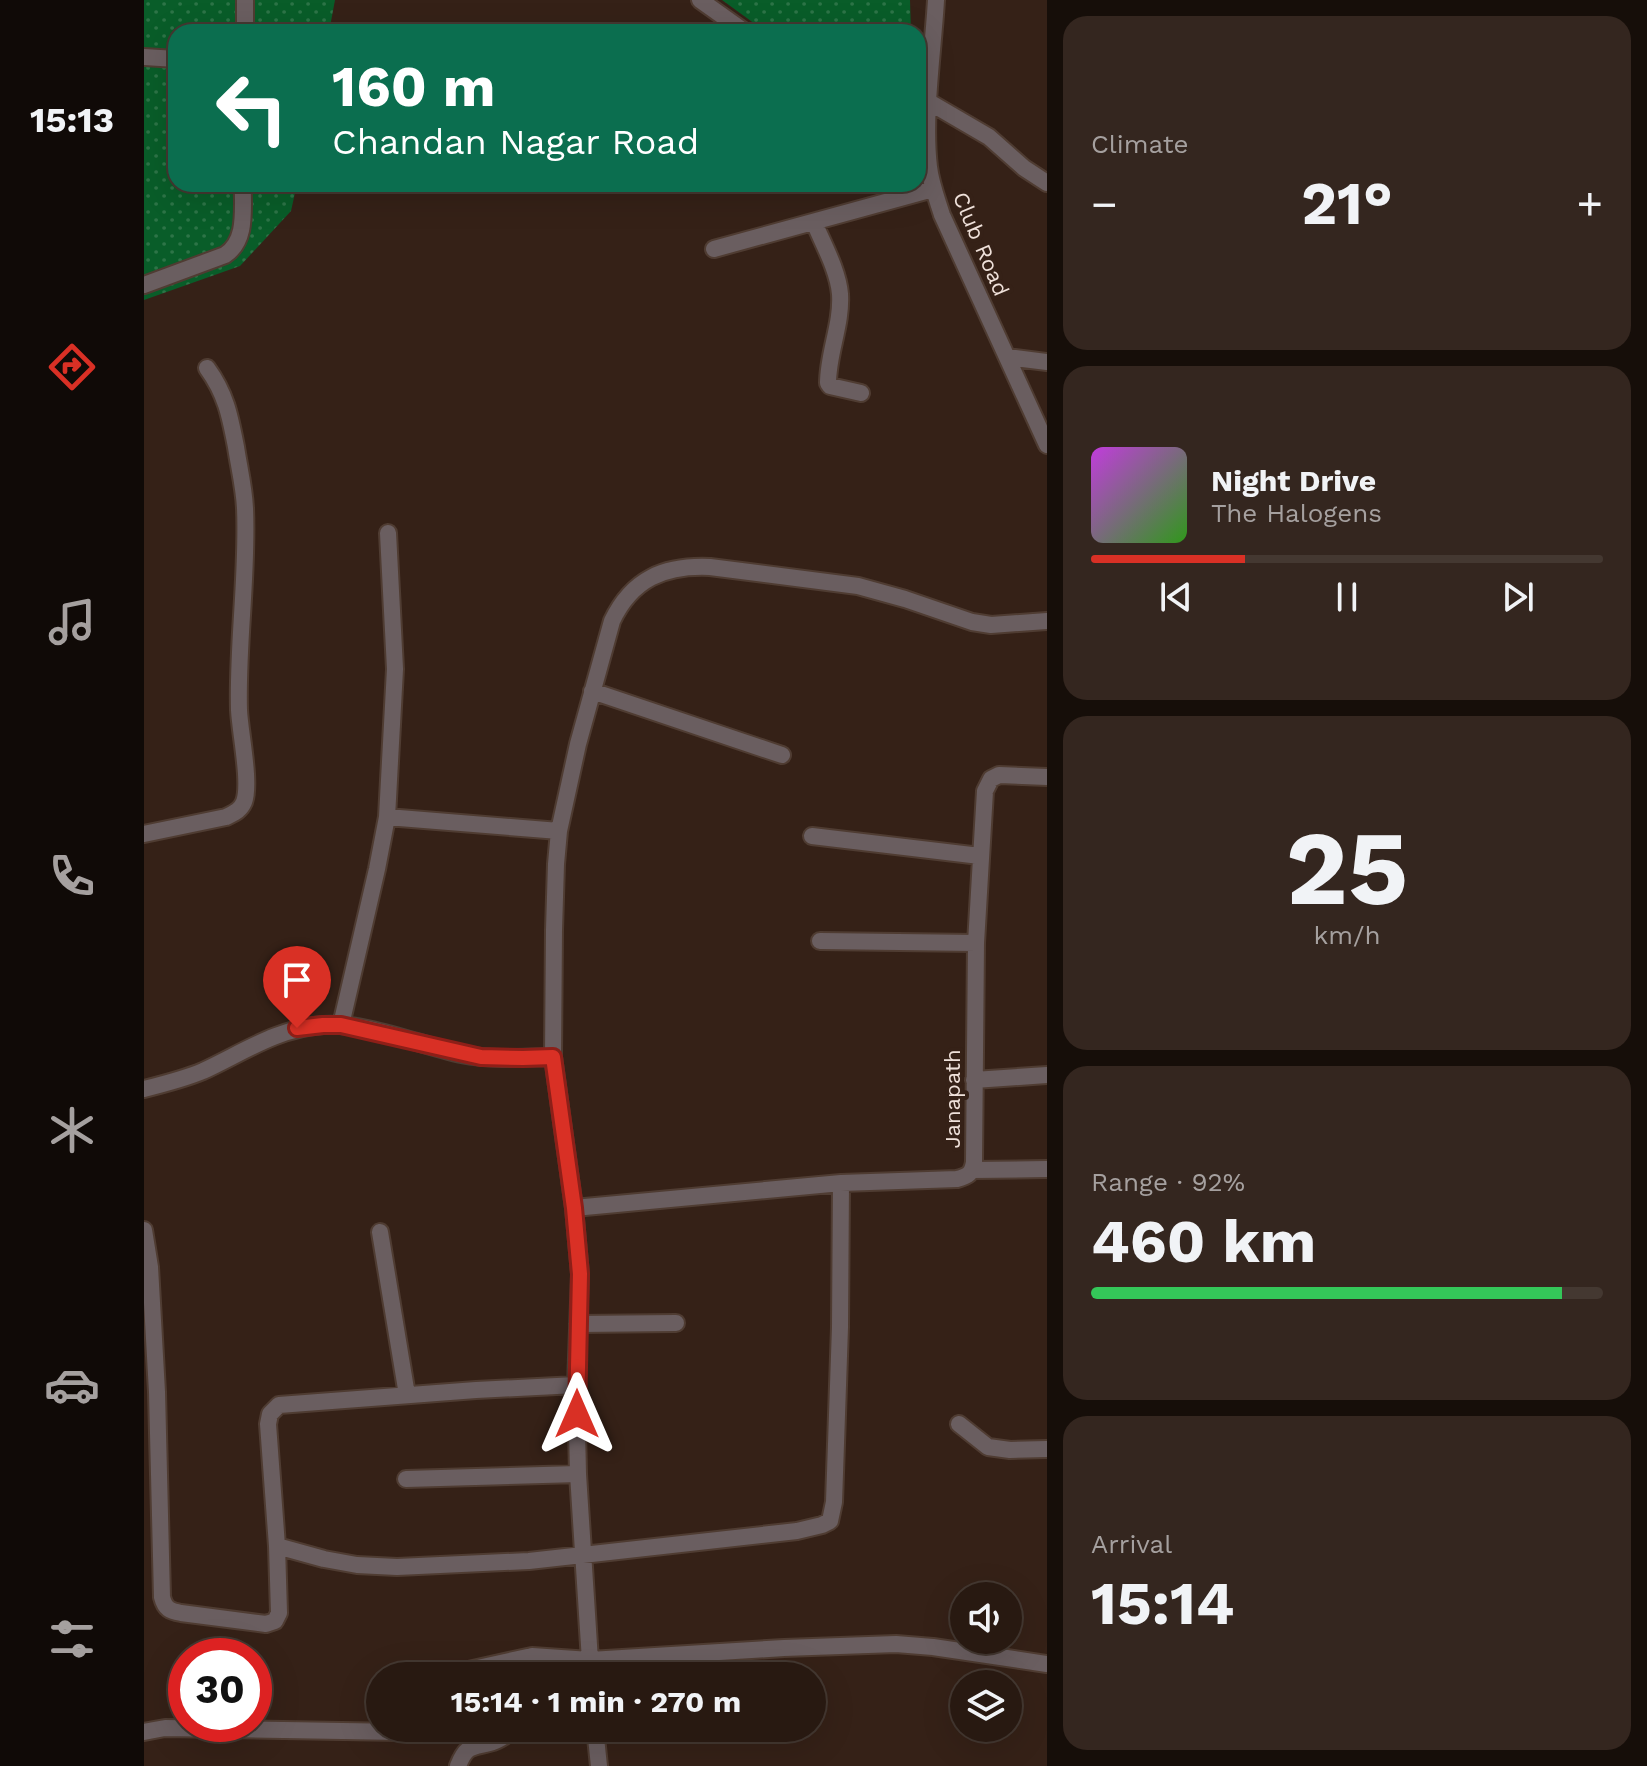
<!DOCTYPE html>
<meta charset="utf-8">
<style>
:root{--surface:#281911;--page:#34261f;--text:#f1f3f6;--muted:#a5a09f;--line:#443831;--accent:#d93025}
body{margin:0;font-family:"Work Sans",sans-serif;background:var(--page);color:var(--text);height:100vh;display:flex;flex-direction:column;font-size:30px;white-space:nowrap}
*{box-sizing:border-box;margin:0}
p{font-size:26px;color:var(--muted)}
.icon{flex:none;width:44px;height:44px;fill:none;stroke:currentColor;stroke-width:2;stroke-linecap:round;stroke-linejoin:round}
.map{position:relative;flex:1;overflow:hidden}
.details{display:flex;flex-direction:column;gap:16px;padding:16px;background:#160e09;width:600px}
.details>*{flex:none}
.hud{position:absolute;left:24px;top:24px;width:758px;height:168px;border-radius:24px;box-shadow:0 8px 32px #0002,0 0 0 2px var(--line);background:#0b6e4f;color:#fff;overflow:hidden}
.tools{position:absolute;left:806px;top:1582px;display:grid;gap:16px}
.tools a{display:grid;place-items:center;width:72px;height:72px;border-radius:50%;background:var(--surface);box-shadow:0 8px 32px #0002,0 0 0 2px var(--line);font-size:40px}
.speed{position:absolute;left:24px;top:1638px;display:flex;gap:16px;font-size:40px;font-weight:700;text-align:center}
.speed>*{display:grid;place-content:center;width:104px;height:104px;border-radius:50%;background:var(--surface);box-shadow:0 8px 32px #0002,0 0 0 2px var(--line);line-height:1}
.speed .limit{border:12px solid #d22;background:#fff;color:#111}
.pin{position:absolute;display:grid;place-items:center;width:68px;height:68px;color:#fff;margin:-82px -34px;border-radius:50% 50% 50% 0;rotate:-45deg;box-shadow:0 0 8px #0007}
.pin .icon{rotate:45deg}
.me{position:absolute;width:88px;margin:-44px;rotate:0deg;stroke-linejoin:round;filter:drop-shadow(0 0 6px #0008)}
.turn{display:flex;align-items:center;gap:28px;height:168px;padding:0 32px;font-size:36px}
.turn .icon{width:104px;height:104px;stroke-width:2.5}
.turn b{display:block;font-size:56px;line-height:68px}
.big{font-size:60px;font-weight:700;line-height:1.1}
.details .card{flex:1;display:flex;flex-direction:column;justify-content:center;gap:12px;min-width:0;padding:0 28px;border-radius:24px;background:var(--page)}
.details .dial{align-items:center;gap:0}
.dial b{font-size:104px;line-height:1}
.song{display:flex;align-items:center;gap:24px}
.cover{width:96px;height:96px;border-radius:12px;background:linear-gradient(135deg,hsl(290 70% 55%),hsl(110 70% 35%))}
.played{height:8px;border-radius:4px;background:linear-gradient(90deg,var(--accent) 30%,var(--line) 30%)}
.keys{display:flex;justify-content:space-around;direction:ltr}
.heat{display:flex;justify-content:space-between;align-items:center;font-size:44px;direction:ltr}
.charge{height:12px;border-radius:6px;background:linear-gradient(90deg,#34c759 92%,var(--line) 0)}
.trip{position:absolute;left:222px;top:1662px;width:460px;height:80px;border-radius:40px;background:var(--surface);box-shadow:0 8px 32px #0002,0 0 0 2px var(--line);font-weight:700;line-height:80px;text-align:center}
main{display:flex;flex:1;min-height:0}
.dock{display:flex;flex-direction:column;width:144px;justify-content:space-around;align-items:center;background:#100a07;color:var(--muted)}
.dock .icon{width:56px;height:56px}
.dock .current{color:var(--accent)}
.dock b{font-size:36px;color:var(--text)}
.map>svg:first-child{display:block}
.green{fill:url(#green-dots)}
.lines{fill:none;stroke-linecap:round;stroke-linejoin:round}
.minor-casing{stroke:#4f3c32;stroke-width:20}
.minor{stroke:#6a5e60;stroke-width:16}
.route-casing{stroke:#8d1f18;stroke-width:20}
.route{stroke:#d93025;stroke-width:14}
.labels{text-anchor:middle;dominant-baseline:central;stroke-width:8;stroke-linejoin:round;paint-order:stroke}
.street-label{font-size:22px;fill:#efe1da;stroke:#352117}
</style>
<main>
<nav class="dock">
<b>15:13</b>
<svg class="icon current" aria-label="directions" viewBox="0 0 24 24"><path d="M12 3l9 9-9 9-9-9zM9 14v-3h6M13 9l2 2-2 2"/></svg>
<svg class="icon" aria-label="music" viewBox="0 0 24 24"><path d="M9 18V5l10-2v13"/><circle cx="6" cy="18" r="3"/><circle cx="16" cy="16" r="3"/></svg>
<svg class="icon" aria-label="phone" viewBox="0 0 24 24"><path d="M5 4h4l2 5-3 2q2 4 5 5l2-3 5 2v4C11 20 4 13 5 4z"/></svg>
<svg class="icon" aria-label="climate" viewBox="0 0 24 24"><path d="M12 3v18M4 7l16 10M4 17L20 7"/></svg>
<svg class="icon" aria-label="car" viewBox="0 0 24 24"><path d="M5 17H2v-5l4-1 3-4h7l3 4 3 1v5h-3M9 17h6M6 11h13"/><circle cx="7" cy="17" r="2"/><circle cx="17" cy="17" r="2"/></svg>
<svg class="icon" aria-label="filters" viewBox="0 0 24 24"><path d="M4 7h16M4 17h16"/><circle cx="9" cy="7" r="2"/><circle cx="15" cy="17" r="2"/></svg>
</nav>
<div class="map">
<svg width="903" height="1766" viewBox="0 0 903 1766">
<defs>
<pattern id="green-dots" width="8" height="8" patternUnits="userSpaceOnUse" patternTransform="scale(2)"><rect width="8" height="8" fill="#095d29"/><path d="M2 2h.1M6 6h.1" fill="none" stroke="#2d7447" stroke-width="1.8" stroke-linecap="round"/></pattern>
</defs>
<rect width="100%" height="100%" fill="#352117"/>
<!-- green -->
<path class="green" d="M0,0H191L185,32H32V184H153L147,211L96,266L0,300Z
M578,0H766L767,32H622Z"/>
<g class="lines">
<defs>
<path id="minor" d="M556,0L601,32
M792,0C789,52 779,117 785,167C787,184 793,199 798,215L903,445
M101,32V0
M0,57L32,59
M785,102L845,137L880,168L903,183
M670,222C679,244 694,270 696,294C698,324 684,353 684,383L686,386L717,393
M570,249L789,189
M0,285L81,255C104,240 98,208 99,184
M863,357L903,362
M448,691L638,755
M243,817L415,831
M0,834L82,817C90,813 96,811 100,802C107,783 96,732 95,710C93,644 104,575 101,508C100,487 95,467 92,447C86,416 82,394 63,368
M668,836L836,856
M676,941L832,943
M197,1025L233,869L243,817L251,669L244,533
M409,1057L410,930L412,864L415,831L434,744L468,621C488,579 520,565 566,567L714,586L761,599L828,622L847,625L903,621
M830,1080L903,1075
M0,1089C20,1084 40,1079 59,1071C98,1053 134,1028 179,1025C222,1022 275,1045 317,1054C348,1060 378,1058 409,1057L430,1208L436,1274L432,1385L434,1474L447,1676
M829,1170L903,1169
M430,1208L697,1183L813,1179C824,1176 828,1174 830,1162L832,943L841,791L847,779L855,775L903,777
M0,1230L6,1267L13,1392L18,1597C21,1609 26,1611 37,1613L122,1624L131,1621L135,1613L133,1546
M236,1232L263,1395
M434,1324L532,1323
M432,1385L332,1390L135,1405L126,1414L124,1424L133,1546L180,1559L213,1565L253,1567L385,1561L653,1531L678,1525L686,1521L690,1502L696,1327L697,1183
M815,1424L844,1447L866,1450L903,1449
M262,1479L434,1474
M388,1656V1676
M304,1676L311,1673L388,1656L446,1660L640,1648L752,1644L789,1647L903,1664
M451,1728L455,1766
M0,1732L21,1728L257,1732L272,1728
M314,1766C323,1743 329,1748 349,1742C358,1739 365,1733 372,1728"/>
</defs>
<!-- minor casing -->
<use href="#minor" class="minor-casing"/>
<!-- minor -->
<use href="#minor" class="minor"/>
</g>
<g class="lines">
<defs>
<path id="route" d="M153,1028L179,1025H197L337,1057L379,1058L409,1057L430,1208L436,1274L433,1414"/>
</defs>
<!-- route casing -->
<use href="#route" class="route-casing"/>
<!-- route -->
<use href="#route" class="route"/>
</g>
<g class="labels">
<!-- street labels -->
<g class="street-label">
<text transform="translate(837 244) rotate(67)">Club Road</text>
<text transform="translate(808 1099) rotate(-90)">Janapath</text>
</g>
</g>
</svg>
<div class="tools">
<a><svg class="icon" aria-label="sound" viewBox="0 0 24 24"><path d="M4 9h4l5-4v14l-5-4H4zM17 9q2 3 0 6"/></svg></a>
<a><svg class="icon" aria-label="layers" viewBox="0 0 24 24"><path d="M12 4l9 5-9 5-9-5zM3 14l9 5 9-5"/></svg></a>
</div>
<div class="speed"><div class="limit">30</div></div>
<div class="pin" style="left:153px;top:1028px;background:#d93025"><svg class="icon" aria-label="arrive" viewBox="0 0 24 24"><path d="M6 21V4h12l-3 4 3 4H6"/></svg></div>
<svg class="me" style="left:433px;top:1414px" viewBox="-20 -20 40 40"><path d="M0-17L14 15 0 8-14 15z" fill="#d93025" stroke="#fff" stroke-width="4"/></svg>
<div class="trip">15:14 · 1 min · 270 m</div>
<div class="hud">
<div class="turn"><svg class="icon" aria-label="left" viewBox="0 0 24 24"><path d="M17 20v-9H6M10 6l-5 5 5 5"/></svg><div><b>160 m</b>Chandan Nagar Road</div></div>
</div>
</div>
<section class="details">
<div class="card"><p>Climate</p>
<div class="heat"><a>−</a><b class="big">21°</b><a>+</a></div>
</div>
<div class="card">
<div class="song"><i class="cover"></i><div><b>Night Drive</b><p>The Halogens</p></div></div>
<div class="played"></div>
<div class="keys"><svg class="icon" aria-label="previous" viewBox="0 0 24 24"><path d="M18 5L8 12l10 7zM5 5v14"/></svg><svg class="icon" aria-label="pause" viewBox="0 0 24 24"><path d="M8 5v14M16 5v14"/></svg><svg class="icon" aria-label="next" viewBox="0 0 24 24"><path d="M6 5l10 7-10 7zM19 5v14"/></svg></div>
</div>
<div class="card dial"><b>25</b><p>km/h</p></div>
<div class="card"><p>Range · 92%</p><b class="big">460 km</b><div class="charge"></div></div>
<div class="card"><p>Arrival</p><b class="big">15:14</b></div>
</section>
</main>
